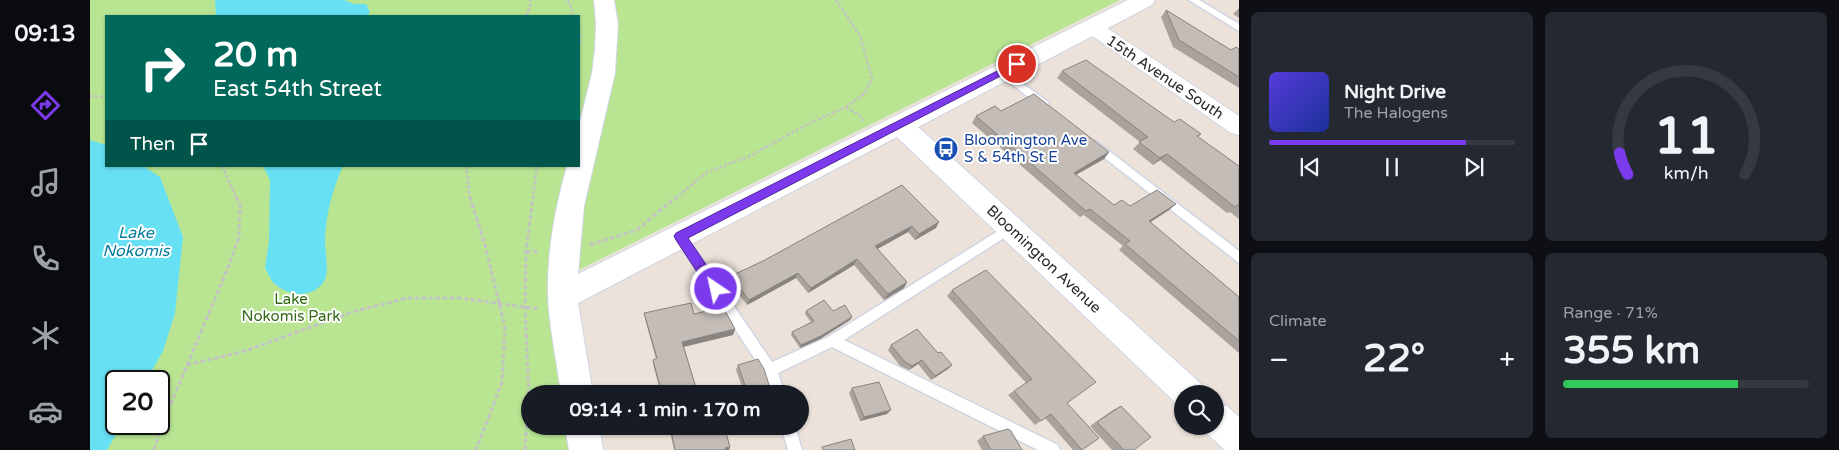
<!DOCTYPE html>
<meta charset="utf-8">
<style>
:root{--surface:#171b24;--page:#242831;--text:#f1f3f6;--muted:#9ea1a6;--line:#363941;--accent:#7c3aed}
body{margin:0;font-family:"Varela Round",sans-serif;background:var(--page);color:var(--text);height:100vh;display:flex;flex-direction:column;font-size:19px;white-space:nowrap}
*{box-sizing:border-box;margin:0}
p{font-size:16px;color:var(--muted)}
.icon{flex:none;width:28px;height:28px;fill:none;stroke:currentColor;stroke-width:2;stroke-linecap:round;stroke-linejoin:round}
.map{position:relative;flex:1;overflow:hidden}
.sheet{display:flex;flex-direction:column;gap:12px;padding:12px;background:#0d0f14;width:600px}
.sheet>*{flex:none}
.hud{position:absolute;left:15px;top:15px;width:475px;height:152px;border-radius:0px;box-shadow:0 1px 4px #0004;background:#00695c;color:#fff;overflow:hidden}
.buttons{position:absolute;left:1084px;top:385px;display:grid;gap:10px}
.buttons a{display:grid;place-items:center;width:50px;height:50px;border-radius:50%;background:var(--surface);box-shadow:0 1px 4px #0004;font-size:25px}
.speed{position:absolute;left:15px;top:370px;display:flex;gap:10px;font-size:25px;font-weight:700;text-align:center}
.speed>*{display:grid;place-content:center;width:65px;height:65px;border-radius:50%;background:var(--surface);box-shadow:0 1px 4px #0004;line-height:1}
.speed .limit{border:2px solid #111;border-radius:8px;background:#fff;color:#111}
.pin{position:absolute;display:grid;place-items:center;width:42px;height:42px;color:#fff;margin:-21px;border:2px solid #fff;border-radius:50%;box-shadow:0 1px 5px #0007}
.me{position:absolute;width:55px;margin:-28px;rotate:326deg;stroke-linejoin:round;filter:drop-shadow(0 0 4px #0008)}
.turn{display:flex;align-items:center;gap:18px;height:105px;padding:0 25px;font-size:22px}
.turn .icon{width:65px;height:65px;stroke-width:2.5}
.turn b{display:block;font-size:35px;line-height:42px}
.then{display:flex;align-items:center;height:48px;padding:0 25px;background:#0003;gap:10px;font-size:19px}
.big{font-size:38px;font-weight:800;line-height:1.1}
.sheet .tile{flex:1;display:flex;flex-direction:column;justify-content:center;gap:8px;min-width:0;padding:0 18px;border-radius:8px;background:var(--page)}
.sheet .dial{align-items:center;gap:0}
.dial svg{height:130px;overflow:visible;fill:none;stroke:var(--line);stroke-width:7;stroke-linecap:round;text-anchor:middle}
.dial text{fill:var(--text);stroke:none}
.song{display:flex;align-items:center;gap:15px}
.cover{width:60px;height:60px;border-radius:8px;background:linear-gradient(135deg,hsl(250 70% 55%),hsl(230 70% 35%))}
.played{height:5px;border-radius:2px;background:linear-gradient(90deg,var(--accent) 80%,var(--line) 80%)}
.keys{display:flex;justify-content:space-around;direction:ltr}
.heat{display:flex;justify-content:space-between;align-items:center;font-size:28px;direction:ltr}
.charge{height:8px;border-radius:4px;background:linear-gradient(90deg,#34c759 71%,var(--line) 0)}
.sheet .tiles{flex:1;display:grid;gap:12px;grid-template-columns:repeat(2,1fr)}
.trip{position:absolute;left:431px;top:385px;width:288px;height:50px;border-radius:25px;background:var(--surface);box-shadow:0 1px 4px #0004;font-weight:800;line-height:50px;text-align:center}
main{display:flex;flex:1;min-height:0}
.menu{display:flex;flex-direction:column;width:90px;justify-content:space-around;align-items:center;background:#090b0e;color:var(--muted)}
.menu .icon{width:35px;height:35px}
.menu .current{color:var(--accent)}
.menu b{font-size:22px;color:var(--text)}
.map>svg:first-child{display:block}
.green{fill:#b9e593;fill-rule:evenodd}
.water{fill:#67e0f3}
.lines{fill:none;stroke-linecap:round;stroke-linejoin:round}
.service-casing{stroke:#cfd5e3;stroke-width:3}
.minor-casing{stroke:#cfd5e3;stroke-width:2}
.tertiary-casing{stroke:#cfd5e3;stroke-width:2}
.path-far1{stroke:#c3c3c3;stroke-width:2.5;stroke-dasharray:3 2;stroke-linecap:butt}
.path{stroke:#c3c3c3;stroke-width:3;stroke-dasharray:4.5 2.5;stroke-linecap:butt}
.service{fill:#fff;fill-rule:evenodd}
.minor{fill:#fff;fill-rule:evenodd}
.tertiary{fill:#fff;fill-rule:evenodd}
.wall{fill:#a9a29d}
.shaded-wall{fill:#89847f}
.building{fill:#c4bcb6;stroke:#89847f}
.route{fill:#7c3aed;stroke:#51269a}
.labels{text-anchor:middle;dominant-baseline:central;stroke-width:4;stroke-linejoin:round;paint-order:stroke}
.street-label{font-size:15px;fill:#292929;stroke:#fff}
.transit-label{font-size:15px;fill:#164399;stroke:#fff;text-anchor:start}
.park-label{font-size:15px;fill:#326816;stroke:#fff}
.water-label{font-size:16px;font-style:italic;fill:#077d9e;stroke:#fff}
</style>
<main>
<nav class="menu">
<b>09:13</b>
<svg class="icon current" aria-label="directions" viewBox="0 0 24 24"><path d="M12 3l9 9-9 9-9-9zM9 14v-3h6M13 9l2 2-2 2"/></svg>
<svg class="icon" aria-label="music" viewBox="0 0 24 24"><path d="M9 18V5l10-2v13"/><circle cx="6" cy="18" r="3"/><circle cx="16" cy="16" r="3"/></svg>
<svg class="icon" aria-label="phone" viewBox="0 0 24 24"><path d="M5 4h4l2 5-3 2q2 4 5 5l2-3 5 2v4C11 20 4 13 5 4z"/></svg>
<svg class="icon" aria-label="climate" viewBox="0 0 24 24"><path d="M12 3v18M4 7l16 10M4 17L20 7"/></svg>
<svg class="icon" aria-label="car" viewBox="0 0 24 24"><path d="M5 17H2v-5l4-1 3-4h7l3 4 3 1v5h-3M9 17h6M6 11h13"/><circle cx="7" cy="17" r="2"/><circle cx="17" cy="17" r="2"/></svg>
</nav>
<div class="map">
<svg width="1149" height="450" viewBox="0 0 1149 450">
<rect width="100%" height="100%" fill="#ece2da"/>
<!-- green -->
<path class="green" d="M0,0H1030L463,283L476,394H440V426H479L482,450H0ZM16,16H489V166H16ZM26,381H69V424H26Z"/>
<!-- water -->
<path class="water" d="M125,0H254L264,4H276L280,12L277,16H126Z
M0,140L16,145V166H53L70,177L93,237L85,313L73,351L56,381H26V424H32L17,450H0Z
M173,166H253C243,188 235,217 235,241C235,252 239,269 235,279C226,299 199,297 185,284C181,281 178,273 175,268L179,241L180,180Z"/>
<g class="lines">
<defs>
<path id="service" d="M1099,0H1109L1149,24V31Z
M912,69L957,101L959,104L957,107H951L909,74V70Z
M1006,141L1149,251V263L1002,148L1001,145Z
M921,223L925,225L927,228L925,231L754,340L968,445L970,450H948L742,347L688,373L695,394H681L674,373L584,236L586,233H594L682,362L738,337Z
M691,426H705L712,450H698Z"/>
<path id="minor" d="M1001,20L1008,22L1149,116V135L1141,133L994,30L992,26L994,22Z"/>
<path id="tertiary" d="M504,0H524L528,24L525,73L494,206L488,274L1038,0H1065L1062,5L828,127L1110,383L1115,394H1092V407L1088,405L807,137L488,303L503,394H471C467,361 459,328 458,295C457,252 465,208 477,166H489V126L502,73L505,49L506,24Z
M1125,402L1137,406L1149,417V450H1135L1113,430L1112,426H1125Z
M475,426H509L513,450H479Z"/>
</defs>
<!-- service casing -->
<use href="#service" class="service-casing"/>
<!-- minor casing -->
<use href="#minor" class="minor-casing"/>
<!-- tertiary casing -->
<use href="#tertiary" class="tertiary-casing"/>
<!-- path-far1 -->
<path class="path-far1" d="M478,0L484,16
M436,16L440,7V0
M489,30L491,39L489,44
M0,96L16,97
M756,107L770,116L773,121
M132,166L147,199
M376,166L380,199
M443,199L447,166
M585,199L617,172L658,157L716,125L756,107L775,93L782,78L770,36L746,0"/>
<!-- path -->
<path class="path" d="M380,197L395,245L415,327L412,382L386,450
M500,245L547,230L586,197
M436,252L449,251
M97,365L155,351L262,312L317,298H369L449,309
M64,450L69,432L138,268L149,237L150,205L146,197
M435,450L439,395L435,307L436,252L443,197"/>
<!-- service -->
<use href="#service" class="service"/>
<!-- minor -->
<use href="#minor" class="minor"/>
<!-- tertiary -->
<use href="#tertiary" class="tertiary"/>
</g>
<!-- wall -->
<path class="wall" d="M1149,8V18L1143,14Z
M1076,10L1141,50L1149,49V88L1083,47L1071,17Z
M972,71L1084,122L1111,134L1108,137L1149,166V219L1140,212L1137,213L1070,160L1063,165L1043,149L1050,142L967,78Z
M911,111L1019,152L1014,159L986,175L1024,205L1040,206L1086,204L1079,210L1060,222L1149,297V353L1029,250L1033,246L994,215L990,217L882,123L886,116Z
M812,185L846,228L825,240L818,232L787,249L817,282L814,288L794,300L764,265L718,293L706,278L657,305L640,282L641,276L673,261Z
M862,290L977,403L992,450H983L955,418L945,425L918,395L936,383L857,296Z
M716,311H743L762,317L760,320L730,339L710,348L701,335L702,332L721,322L715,314Z
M554,313L645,329L643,335L594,347L608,394H571L563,364V360L566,359L555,319Z
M801,345L848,353L862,365L858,369L841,380L828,364L819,370L810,366L798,350Z
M648,365L682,394L654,392L646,370Z
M762,388L797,414L770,421L759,393Z
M1031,406L1044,450H1022L1000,426L1023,410Z
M579,426H658L636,432L640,447L639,450H584Z
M893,436L932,450H892L887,441Z"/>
<!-- shaded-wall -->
<path class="shaded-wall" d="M1019,152L1014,159L978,179L984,173Z
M1077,154L1070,160L1063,165L1070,158Z
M1086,204L1079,210L1053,227L1059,221Z
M849,222L846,228L825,240L829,234Z
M822,226L818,232L782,252L785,246Z
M767,259L764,265L718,293L721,288Z
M708,273L706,278L657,305L659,300Z
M817,282L814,288L794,300L798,294Z
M762,317L760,320L730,339L710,348L711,345Z
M645,329L643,335L592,347V342Z
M832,360L828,364L819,370L822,366Z
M862,365L858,369L841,380L845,376Z
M801,410L797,414L770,421L774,417Z
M645,426H658L634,433L635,429Z
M640,447L639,450H634L635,448Z"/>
<!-- building -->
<path class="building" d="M1076,10L1141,50L1146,47L1149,49V77L1089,40Z
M996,60L1084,122L1090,119L1111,134L1107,136L1149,166V206L1148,205L1145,207L1077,154L1070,158L1049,142L1058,137L972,71Z
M944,94L1019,152L984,173L1024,205L1032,200L1040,206L1067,190L1086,204L1059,221L1149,297V341L1035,244L1040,241L1000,209L996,211L886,116L905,106L911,111Z
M812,185L849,222L829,234L822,226L785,246L817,282L798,294L767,259L721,288L708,273L659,300L641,276L673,261Z
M896,270L1006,382L977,403L1009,438L992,450L961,414L951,421L924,391L942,379L862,290Z
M734,300L743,311L755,305L762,317L731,336L711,345L702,332L724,321L716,311Z
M601,303L604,314L633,307L645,329L592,342L608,394H572L563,360L567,358L554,313Z
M827,329L848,353L851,352L862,365L845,376L832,360L822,366L814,361L801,345Z
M668,359L674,369L682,394H648L657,391L648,365Z
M789,382L801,410L774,417L762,388Z
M1031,406L1061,437L1044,450H1034L1007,422Z
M580,426H645L635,429L640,447L635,448L636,450H585Z
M918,429L921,431L932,450H901L893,436Z
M761,439L765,450H733L732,447Z"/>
<!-- route -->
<path class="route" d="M927,61L931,64L930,66L598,238L630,285L632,289L630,293L626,294L621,293L586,240L584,236L586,233Z"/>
<!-- icons -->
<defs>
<symbol id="bus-disc" viewBox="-11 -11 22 22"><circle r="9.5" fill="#1a4fb4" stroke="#fff"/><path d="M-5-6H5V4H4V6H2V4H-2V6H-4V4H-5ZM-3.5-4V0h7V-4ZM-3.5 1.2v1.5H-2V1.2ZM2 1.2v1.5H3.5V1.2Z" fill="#fff"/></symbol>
</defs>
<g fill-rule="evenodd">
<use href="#bus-disc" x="842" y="135" width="28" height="28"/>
</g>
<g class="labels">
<!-- street labels -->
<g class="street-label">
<text transform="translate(1075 77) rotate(34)">15th Avenue South</text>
<text transform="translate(954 259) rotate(43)">Bloomington Avenue</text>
</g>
<!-- transit labels -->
<g class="transit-label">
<text x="874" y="140">Bloomington Ave<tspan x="874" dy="17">S &amp; 54th St E</tspan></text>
</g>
<!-- park labels -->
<g class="park-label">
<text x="201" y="299">Lake<tspan x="201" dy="17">Nokomis Park</tspan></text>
</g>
<!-- water labels -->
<g class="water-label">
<text x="46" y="233">Lake<tspan x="46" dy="18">Nokomis</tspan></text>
</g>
</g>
</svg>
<div class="buttons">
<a><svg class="icon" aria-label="search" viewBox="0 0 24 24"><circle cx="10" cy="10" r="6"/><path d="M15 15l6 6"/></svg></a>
</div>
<div class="speed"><div class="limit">20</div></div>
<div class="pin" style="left:927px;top:64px;background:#d93025"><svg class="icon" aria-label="arrive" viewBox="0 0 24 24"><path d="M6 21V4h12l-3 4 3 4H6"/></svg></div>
<svg class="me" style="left:626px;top:289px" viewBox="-20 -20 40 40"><circle r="17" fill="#7c3aed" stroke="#fff" stroke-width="3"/><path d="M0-11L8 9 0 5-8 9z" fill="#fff"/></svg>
<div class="trip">09:14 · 1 min · 170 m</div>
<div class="hud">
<div class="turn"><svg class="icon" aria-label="right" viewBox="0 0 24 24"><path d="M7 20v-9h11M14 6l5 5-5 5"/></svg><div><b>20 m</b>East 54th Street</div></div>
<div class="then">Then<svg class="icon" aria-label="arrive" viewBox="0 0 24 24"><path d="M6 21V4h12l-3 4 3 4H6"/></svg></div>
</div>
</div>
<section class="sheet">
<div class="tiles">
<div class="tile">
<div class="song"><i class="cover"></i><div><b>Night Drive</b><p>The Halogens</p></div></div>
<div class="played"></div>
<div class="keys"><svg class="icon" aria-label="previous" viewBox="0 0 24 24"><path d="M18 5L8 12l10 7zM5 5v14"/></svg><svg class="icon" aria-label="pause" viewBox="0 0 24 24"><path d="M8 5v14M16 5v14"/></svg><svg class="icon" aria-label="next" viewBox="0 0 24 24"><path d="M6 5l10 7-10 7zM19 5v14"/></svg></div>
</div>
<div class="tile dial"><svg viewBox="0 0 100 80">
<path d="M14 69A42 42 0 1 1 86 69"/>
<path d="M14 69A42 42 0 0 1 9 56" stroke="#7c3aed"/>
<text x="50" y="56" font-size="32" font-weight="700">11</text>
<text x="50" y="72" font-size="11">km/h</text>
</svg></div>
<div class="tile"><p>Climate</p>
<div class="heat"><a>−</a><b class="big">22°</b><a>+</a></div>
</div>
<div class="tile"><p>Range · 71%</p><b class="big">355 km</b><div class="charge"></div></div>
</div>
</section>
</main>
